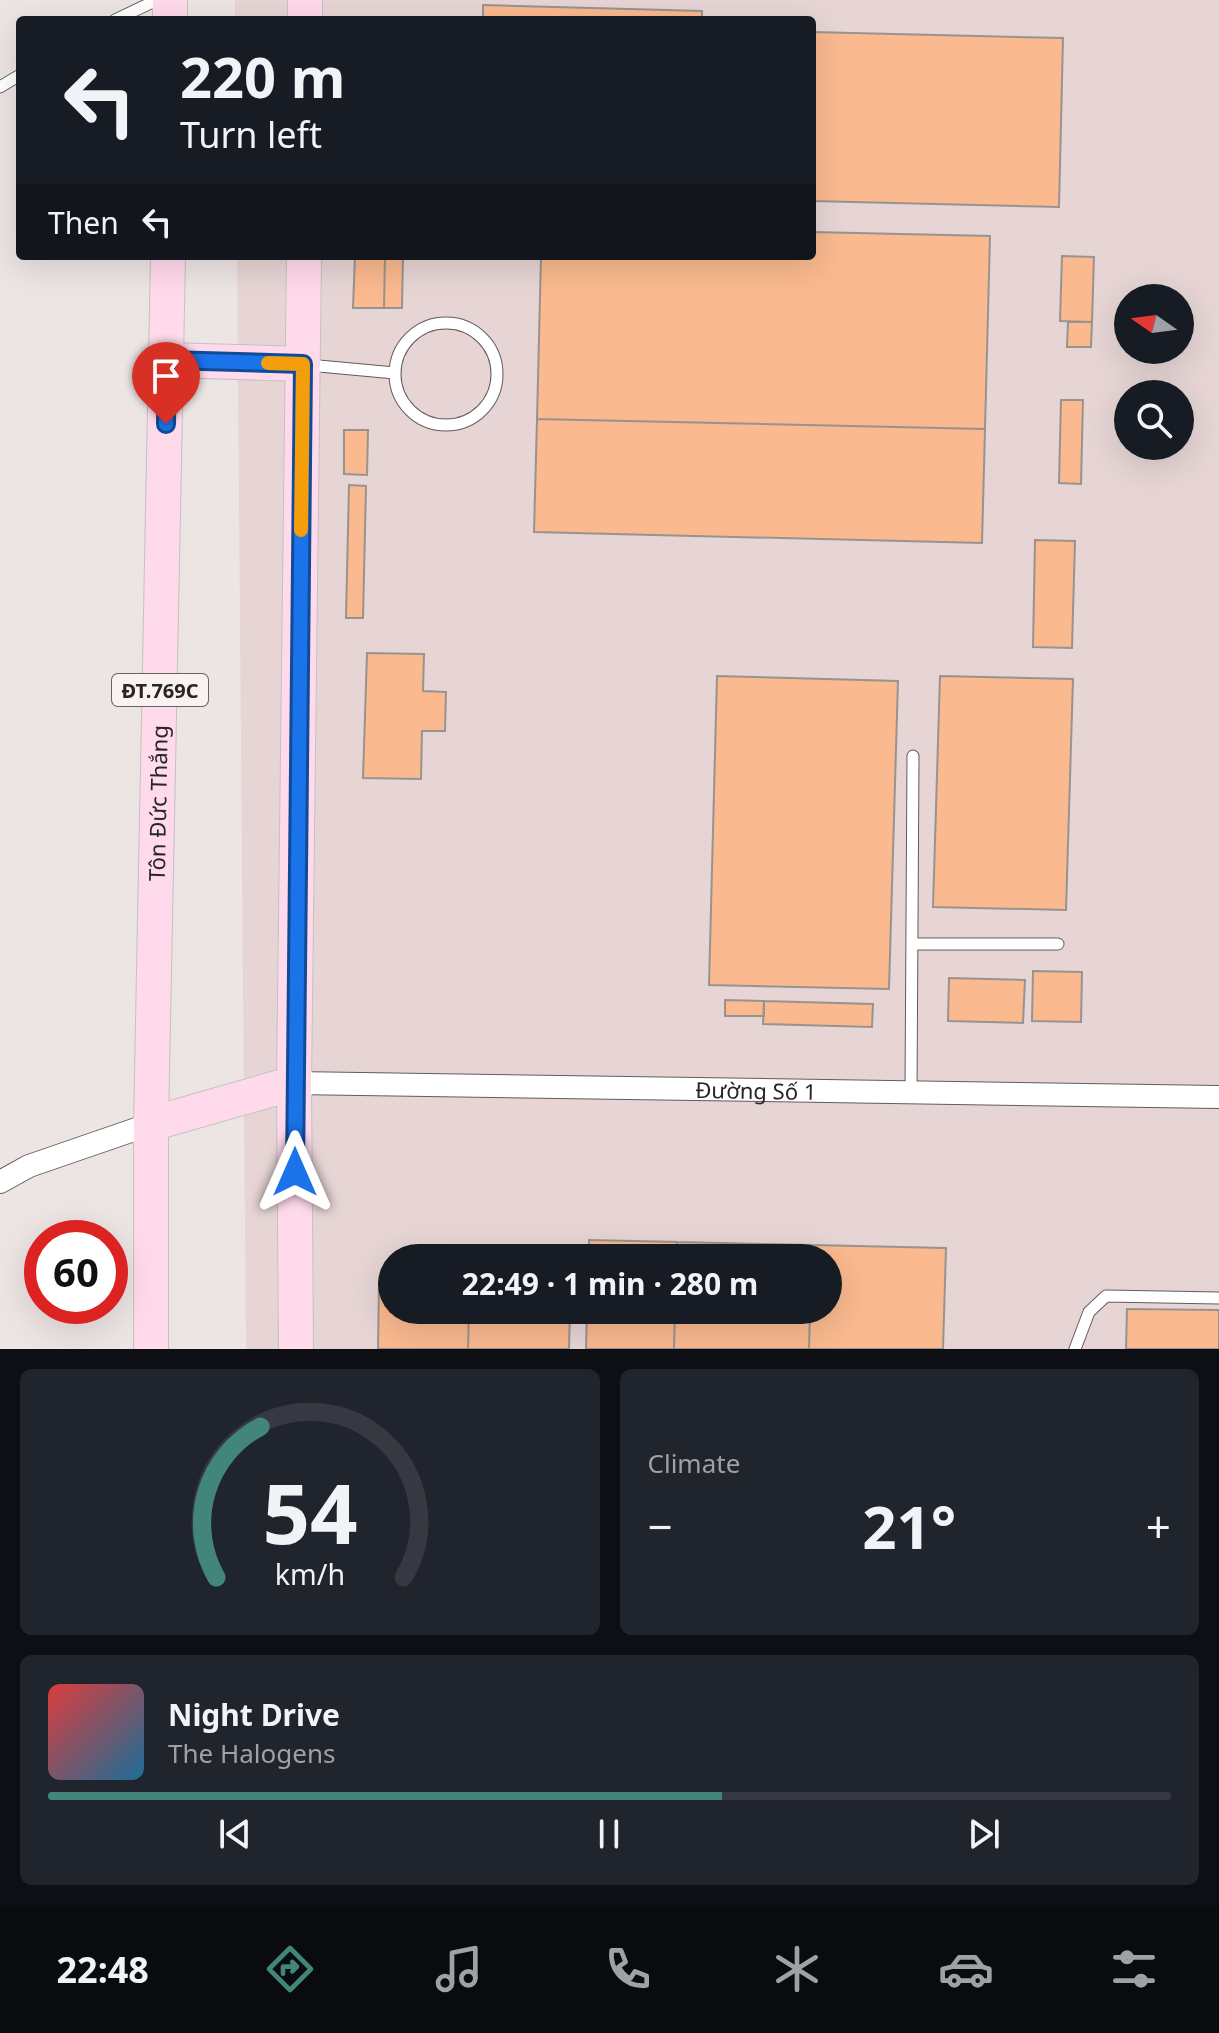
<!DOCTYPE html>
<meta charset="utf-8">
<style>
:root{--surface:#171b24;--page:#20242c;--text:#f1f3f6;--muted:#9ea1a6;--line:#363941;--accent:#42867b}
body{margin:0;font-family:"Noto Sans",sans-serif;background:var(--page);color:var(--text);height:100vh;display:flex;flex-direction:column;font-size:30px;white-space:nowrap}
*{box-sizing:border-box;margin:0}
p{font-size:26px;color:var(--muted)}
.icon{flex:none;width:44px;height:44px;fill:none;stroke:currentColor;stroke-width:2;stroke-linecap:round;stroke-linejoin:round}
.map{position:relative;height:1349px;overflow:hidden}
.side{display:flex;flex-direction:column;gap:20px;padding:20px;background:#0d0f14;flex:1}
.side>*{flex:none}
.guide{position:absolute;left:16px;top:16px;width:800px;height:244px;border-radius:8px;box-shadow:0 8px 32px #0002;background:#171b24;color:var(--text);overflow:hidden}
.needle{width:52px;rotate:284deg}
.controls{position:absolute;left:1114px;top:284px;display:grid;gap:16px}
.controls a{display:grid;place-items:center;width:80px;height:80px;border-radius:50%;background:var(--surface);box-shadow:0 8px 32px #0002;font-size:40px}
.speed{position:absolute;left:24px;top:1220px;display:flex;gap:16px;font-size:40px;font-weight:700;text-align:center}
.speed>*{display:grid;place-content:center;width:104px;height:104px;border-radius:50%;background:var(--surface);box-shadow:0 8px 32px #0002;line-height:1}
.speed .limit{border:12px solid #d22;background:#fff;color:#111}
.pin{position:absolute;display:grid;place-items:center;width:68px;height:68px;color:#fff;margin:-82px -34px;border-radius:50% 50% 50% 0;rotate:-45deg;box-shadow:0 0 8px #0007}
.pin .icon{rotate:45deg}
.me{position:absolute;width:88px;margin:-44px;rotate:0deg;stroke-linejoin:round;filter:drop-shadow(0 0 6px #0008)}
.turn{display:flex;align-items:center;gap:28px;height:168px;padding:0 32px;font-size:36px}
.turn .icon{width:104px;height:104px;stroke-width:2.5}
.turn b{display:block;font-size:56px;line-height:68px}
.then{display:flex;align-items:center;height:76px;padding:0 32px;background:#0003;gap:16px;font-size:30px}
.big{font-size:60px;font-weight:700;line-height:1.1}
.side .card{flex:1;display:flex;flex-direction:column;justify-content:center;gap:12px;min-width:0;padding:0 28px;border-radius:12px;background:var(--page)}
.side .dial{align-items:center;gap:0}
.dial svg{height:208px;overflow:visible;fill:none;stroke:var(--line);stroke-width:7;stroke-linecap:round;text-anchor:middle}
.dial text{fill:var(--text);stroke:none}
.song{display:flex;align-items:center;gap:24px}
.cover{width:96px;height:96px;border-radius:12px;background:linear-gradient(135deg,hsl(0 70% 55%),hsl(200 70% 35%))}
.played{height:8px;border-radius:4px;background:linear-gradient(90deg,var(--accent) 60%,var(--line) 60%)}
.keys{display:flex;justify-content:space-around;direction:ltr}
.heat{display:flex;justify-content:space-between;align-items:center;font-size:44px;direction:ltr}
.side .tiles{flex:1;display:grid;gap:20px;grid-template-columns:1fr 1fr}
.card:last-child{grid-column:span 2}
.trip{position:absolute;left:378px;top:1244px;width:464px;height:80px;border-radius:40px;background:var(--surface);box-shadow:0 8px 32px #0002;font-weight:700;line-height:80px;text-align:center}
.dock{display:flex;height:128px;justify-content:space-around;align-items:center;background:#090b0e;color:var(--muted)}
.dock .icon{width:56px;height:56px}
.dock .on{color:var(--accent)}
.dock b{font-size:36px;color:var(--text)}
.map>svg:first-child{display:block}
.built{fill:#e6d5d4;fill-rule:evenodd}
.building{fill:#fab98f;stroke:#99938f;stroke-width:2}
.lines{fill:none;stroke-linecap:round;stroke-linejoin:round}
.service-casing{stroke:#635c5c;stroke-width:13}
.minor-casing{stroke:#635c5c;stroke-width:24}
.primary-casing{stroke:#c3c2c2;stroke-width:36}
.service{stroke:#fff;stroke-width:11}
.minor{stroke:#fff;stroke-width:22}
.primary{stroke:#ffdaeb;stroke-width:34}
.route-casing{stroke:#114b97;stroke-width:20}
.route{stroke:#1a73e8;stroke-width:14}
.slow{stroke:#f59e0b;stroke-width:14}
.labels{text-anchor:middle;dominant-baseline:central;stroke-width:8;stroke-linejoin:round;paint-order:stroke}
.shield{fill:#faf2f1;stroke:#676362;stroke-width:2}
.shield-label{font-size:20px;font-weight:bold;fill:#282625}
.street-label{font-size:22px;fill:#282625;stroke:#faf2f1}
</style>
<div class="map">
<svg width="1219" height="1349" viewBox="0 0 1219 1349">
<rect width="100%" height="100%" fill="#ede5e4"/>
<!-- built -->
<path class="built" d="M235,0H1219V1349H246L237,256H812V20H235ZM1128,298H1180V350H1128ZM1128,394H1180V446H1128ZM392,1258H828V1310H392Z"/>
<!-- building -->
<path class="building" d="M483,5L702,11V20H483Z
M812,32L1063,38L1059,207L812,201Z
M812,232L990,236L985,429L537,419L541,256H812Z
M355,256H385L384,308H353Z
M385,256H403L402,308H384Z
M1062,256L1094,257L1092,322L1060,321Z
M1068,322H1092L1091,347H1067Z
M1061,400H1083L1081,484L1059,483Z
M537,419L985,429L982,543L534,532Z
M344,430H368L367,475L344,474Z
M349,485L366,486L363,618H346Z
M1035,540L1075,541L1072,648L1033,647Z
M367,653L424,654L423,691L446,692L445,731H422L421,779L363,778Z
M717,676L898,681L889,989L709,985Z
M940,676L1073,679L1066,910L933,907Z
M1033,971L1082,972L1081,1022L1032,1021Z
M949,978L1025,980L1023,1023L948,1021Z
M725,1000L764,1001V1016H725Z
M764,1001L873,1004L872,1027L763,1024Z
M589,1240L677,1242L676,1258H589Z
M677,1242L812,1245V1258H676Z
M812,1245L946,1248L943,1349H809L810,1310H828V1258H812Z
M379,1282L392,1283V1310H469L468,1349H378Z
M1127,1309L1219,1310V1349H1126Z
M469,1310H570L569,1349H468Z
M587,1310H675L674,1349H586Z
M675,1310H810L809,1349H674Z"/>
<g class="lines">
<defs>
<path id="service" d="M115,20L157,0
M0,87L20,75
M395 374a51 51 0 1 1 102 0a51 51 0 1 1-102 0Z
M308,365L395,373
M912,944H1058
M911,1092L913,756
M1075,1349L1089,1312L1106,1296L1219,1298"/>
<g id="minor">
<path id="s1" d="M294,1083L1219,1097"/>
<path d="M0,1182L29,1166L151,1124"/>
</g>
<g id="primary">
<path d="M170,20V0"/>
<path d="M305,20V0"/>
<path d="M167,360L303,364"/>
<path d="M151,1124L294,1083"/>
<path id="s2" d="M151,1349V1124L168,256"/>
<path d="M296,1349L294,1083L304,256"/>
</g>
</defs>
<!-- service casing -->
<use href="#service" class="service-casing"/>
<!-- minor casing -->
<use href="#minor" class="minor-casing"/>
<!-- primary casing -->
<use href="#primary" class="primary-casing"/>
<!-- service -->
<use href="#service" class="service"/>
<!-- minor -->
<use href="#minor" class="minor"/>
<!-- primary -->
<use href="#primary" class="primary"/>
</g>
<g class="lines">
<defs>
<path id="route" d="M166,424L167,360L303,364L295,1172"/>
</defs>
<!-- route casing -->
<use href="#route" class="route-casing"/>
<!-- route -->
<use href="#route" class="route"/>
<!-- slow -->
<path class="slow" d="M268,363L303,364L301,530"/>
</g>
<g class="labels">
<!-- shield labels -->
<rect class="shield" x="112" y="674" width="96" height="32" rx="6"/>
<g class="shield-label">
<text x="160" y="690">ĐT.769C</text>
</g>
<!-- street labels -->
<g class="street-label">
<text stroke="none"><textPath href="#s2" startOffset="546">Tôn Đức Thắng</textPath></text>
<text stroke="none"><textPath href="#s1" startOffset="462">Đường Số 1</textPath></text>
</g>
</g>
</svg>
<div class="controls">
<a><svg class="needle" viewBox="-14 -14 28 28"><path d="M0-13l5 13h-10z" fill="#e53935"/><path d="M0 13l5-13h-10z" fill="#9ea1a6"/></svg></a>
<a><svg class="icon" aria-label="search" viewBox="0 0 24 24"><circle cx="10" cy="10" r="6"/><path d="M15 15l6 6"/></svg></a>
</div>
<div class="speed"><div class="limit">60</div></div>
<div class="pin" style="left:166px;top:424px;background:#d93025"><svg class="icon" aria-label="arrive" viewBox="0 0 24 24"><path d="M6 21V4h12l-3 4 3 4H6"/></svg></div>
<svg class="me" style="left:295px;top:1172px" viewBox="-20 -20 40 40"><path d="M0-17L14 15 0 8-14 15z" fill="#1a73e8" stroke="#fff" stroke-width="4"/></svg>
<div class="trip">22:49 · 1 min · 280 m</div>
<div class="guide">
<div class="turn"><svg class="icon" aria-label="left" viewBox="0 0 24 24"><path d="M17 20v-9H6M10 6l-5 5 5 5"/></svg><div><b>220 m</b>Turn left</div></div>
<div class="then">Then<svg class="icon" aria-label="left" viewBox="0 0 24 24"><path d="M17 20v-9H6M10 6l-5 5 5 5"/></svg></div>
</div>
</div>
<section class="side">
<div class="tiles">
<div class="card dial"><svg viewBox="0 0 100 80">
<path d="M14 69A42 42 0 1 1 86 69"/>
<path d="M14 69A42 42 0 0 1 31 11" stroke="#42867b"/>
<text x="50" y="56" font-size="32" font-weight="700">54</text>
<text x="50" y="72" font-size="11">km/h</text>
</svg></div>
<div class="card"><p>Climate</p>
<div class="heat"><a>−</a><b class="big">21°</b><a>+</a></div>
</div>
<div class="card">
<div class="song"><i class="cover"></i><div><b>Night Drive</b><p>The Halogens</p></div></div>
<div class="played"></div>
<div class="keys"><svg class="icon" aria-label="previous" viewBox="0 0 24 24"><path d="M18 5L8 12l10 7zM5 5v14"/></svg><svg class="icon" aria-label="pause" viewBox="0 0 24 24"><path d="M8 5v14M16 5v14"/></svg><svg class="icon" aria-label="next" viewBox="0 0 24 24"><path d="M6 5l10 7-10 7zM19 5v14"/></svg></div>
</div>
</div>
</section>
<nav class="dock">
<b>22:48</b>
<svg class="icon on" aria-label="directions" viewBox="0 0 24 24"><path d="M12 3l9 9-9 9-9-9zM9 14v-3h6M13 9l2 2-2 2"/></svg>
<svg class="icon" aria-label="music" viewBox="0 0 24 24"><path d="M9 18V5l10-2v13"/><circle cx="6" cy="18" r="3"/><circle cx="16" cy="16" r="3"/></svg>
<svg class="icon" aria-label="phone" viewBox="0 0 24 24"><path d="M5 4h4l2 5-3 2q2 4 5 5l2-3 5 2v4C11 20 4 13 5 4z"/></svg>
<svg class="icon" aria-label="climate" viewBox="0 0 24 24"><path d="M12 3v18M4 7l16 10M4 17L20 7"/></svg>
<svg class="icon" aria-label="car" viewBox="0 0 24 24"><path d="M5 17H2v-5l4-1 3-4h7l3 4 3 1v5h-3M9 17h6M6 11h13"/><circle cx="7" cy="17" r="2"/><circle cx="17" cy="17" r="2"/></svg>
<svg class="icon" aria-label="filters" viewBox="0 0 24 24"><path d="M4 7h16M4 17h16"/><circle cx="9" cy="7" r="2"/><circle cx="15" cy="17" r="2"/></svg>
</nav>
